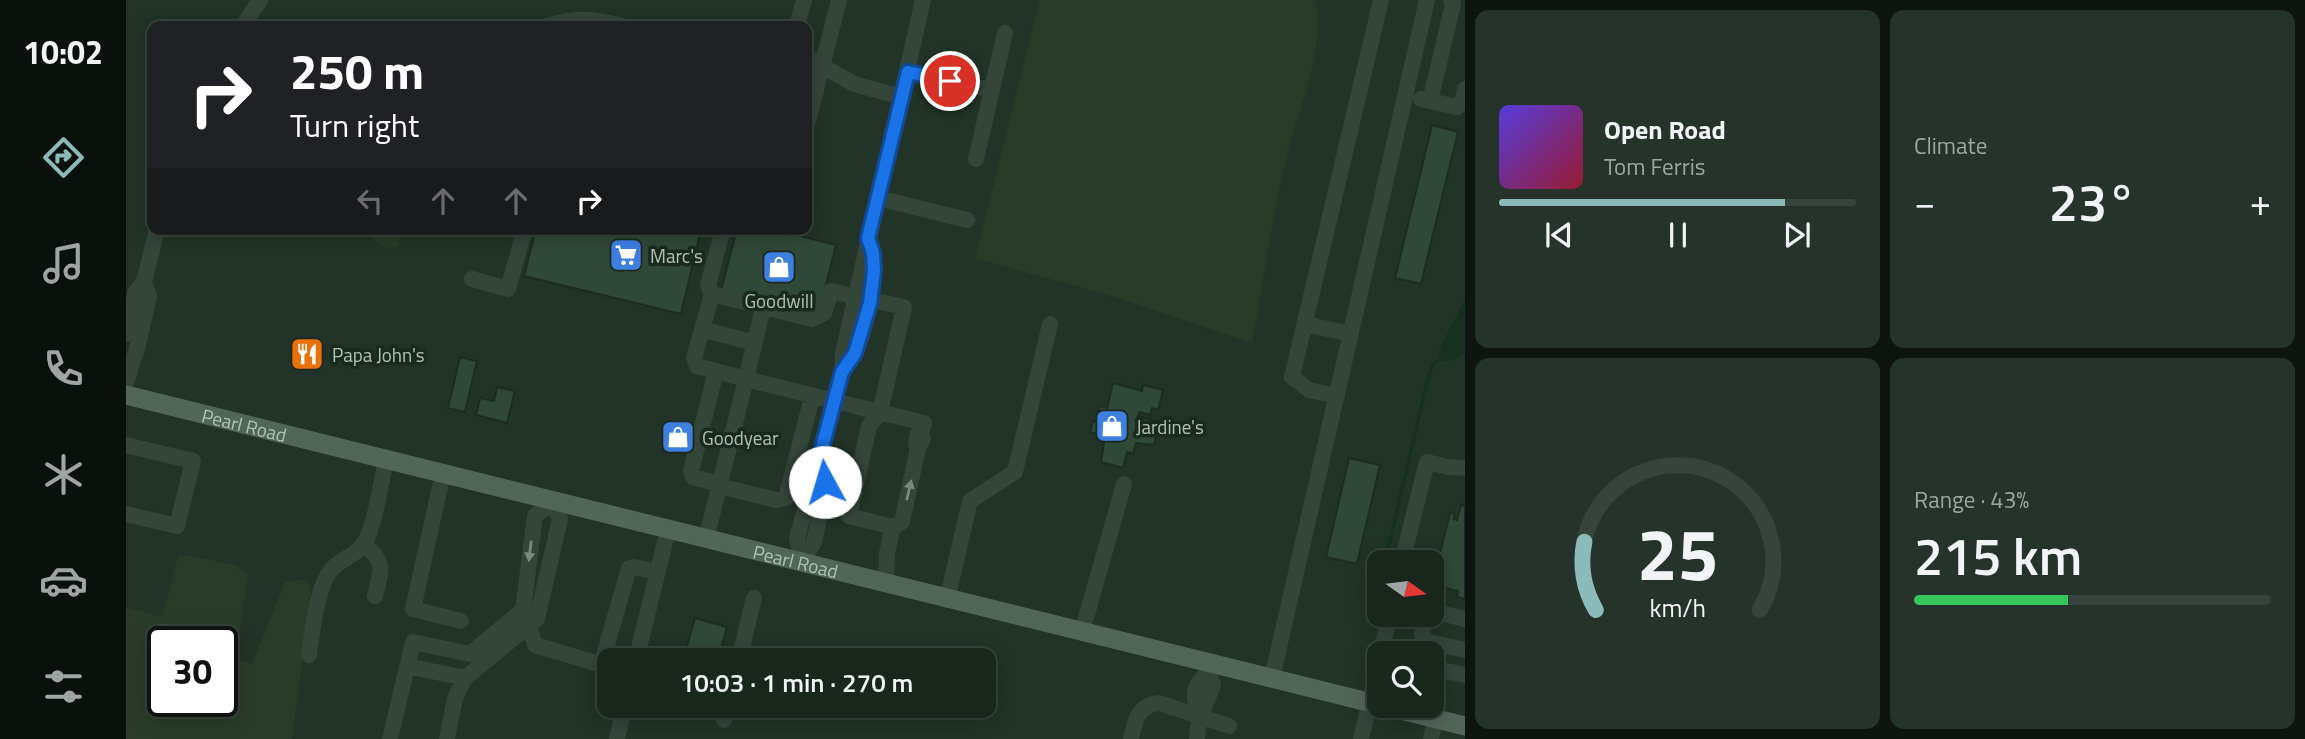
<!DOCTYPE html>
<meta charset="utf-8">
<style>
:root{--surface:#19271d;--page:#26332a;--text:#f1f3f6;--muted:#9fa5a4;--line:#37443b;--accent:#8bbbb9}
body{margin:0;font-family:"Titillium Web",sans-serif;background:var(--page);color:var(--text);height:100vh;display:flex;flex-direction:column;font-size:26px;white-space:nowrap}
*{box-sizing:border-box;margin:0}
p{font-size:23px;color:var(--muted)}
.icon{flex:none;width:38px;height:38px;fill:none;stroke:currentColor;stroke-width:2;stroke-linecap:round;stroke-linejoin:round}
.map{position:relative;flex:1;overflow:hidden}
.side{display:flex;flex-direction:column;gap:10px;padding:10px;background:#0e1510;width:840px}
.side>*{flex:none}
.hud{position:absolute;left:21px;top:21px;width:665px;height:214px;border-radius:14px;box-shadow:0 4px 18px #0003,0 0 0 2px var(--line);background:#202124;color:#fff;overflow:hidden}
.needle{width:46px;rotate:104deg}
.fabs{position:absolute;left:1241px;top:550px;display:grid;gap:14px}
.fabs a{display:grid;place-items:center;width:77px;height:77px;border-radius:14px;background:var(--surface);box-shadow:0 4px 18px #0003,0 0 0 2px var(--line);font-size:35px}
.speed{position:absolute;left:21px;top:626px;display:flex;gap:14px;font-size:35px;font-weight:700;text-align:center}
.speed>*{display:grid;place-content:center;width:91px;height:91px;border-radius:50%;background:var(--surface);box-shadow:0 4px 18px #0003,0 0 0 2px var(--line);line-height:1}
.speed .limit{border:4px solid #111;border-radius:10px;background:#fff;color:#111}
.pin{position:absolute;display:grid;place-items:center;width:60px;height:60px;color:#fff;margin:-30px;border:4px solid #fff;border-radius:50%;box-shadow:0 2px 7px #0007}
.me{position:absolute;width:77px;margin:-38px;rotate:354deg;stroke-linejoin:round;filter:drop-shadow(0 0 5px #0008)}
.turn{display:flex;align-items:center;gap:24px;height:147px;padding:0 28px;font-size:32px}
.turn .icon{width:91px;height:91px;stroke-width:2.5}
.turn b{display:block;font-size:49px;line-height:60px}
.lanes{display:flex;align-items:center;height:66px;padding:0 28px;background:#0003;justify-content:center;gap:35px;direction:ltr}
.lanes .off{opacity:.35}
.big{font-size:52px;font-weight:600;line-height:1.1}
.side .tile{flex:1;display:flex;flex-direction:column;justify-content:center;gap:10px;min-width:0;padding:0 24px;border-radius:14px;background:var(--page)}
.side .dial{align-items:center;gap:0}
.dial svg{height:182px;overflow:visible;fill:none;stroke:var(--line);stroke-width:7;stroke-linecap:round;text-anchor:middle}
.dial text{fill:var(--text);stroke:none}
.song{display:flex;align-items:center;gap:21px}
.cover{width:84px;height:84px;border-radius:10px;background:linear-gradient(135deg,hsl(250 70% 55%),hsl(350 70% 35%))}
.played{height:7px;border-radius:4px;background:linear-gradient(90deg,var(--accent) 80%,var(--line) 80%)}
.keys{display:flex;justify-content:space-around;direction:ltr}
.heat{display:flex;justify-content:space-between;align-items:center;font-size:38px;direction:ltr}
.charge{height:10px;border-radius:5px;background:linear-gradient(90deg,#34c759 43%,var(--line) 0)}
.side .tiles{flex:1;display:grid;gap:10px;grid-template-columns:repeat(2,1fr)}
.trip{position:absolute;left:471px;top:648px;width:399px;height:70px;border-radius:14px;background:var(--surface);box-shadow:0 4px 18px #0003,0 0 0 2px var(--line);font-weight:600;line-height:70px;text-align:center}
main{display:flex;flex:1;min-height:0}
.tab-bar{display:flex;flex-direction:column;width:126px;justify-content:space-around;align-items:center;background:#0a100c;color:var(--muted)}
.tab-bar .icon{width:49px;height:49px}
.tab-bar .on{color:var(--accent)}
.tab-bar b{font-size:32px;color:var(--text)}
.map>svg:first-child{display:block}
.green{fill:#2a3c29;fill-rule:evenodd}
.water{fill:#16311f}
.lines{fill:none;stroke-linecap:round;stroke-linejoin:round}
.stream{stroke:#16311f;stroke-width:3.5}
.building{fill:#304838;stroke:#1c2c21;stroke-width:2}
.minor{stroke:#34453a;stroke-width:16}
.major{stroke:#526559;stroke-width:19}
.oneway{fill:#778a7e}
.route-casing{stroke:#114b97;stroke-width:18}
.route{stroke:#1a73e8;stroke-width:12}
.labels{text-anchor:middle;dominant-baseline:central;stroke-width:7;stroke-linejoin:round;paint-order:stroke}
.poi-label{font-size:19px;fill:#aec2b6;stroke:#1a2a1f;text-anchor:start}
.street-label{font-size:19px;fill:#aec2b6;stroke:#1a2a1f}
</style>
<main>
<nav class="tab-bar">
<b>10:02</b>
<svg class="icon on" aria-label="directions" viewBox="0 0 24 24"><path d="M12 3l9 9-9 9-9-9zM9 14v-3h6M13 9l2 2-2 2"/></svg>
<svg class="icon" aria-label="music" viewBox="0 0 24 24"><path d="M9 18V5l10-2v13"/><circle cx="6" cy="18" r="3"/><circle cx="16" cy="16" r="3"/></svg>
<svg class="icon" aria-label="phone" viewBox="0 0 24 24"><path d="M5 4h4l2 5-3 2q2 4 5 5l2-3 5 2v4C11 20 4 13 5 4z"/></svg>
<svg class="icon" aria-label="climate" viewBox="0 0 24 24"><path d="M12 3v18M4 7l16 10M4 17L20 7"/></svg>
<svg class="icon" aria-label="car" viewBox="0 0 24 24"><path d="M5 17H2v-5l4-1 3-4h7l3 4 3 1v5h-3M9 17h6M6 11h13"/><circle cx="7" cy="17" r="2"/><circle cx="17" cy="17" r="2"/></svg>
<svg class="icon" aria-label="filters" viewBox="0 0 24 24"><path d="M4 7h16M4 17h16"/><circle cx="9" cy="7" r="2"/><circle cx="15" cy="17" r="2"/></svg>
</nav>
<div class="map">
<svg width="1339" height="739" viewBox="0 0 1339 739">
<rect width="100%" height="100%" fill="#213427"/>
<!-- green -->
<path class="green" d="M914,0H1189C1200,56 1171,109 1159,163C1145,222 1137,283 1126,343L993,298L849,258Z
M249,229H277L272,247C262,249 254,246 247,239Z
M53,554L110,565L122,575L109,659L126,664L159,582L178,580L185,587L166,739H0V607L36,617ZM37,642H96V702H37Z"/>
<!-- water -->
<path class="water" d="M1339,300V354L1321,362L1313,360C1311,346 1332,316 1339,300Z"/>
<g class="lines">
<!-- stream -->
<path class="stream" d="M1259,562L1302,378L1307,365L1313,360
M1242,610L1251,596L1253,590"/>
</g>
<!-- building -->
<path class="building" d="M1306,125L1332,132L1295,284L1269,278Z
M410,229H575L555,314L398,276Z
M611,229H647L710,245L693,313L595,290Z
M334,357L351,361L339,412L322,408Z
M987,383L1016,391L1017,385L1037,390L1032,410L1026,408L1024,415L1013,412L1012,416L1034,423L1028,445L1010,443L1007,454L1001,452L997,468L975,462L979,436L964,432L967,421L970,422L974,406L981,408Z
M371,387L389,391L381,423L350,415L354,398L368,401Z
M1223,458L1254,465L1231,564L1200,557Z
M1335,505L1339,506V599L1331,597L1332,591L1306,585L1324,513L1329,514L1328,519L1331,520Z
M569,618L601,627L592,660H557Z"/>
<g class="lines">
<!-- minor -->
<path class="minor" d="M117,26L134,0
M421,26C451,17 466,18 496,26
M671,26L678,0
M681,57L728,84L776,97
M782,72L866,90
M1295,99L1331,107L1337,101L1339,89
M1299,100L1304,97L1306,93L1327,4L1325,0
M681,125L713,0
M850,159L879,33
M752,198L841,220
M597,229L582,285L586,294L686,319L698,313L705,291L778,307L754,413L743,426L723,516L767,527L761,553L760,583
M346,279L382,289L399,229
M586,294L568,358L571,366L620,379L637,308
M1179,324L1225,334
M576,329L628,343
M0,334L10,291L18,282L31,229
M590,371L565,471L567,477L593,484
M716,371C720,366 726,360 729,354C740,331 753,270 745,247
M0,382L12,345L23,296L18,282
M1211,396L1183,390L1166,377L1255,0
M0,445L67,461L51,526L0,514
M317,473L287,609L335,621
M593,486L650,500L660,498L686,397
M767,527L776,522L792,448L797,439
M580,539L620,379L798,423L796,430L792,433L790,444L792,448
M237,544C261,562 255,570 249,596
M676,562L671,538L716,372L717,353L797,0
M676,562L688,542L699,494L698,471L692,463
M1276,562L1301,462L1322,467L1339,468
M821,600L844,501L889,472L924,324
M1306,611L1339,619
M1301,614L1296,634L1298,641L1339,650
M403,625L409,645L483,667
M956,632L998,484
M1255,653L1264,614
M183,655C186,633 191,582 208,567C217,558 230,555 238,544C249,526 255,482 260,460
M510,660L542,530
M613,660L628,598
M475,665L503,568L508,567L532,572
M281,666L339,678
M1306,668L1339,675
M1146,678L1301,0
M1074,716C1070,705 1065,692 1074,681C1080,674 1082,674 1084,666
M598,720L601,705
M264,739L287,642L344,654L397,610L409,516L427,501L434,519L411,619L339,678L329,698L321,739
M491,739L499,705
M1005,739C1009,721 1012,705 1033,703L1103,726
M1071,739C1071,719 1081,703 1087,684L1082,675
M1235,739L1253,663
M1305,739L1309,719"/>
<!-- major -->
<path class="major" id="s1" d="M0,395L1339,726"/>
</g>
<!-- one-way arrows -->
<defs><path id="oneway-solid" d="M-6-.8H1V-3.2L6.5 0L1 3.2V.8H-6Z" transform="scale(1.75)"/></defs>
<g class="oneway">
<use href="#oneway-solid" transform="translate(783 490) rotate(-77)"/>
<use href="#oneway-solid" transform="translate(404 551) rotate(97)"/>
</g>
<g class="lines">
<defs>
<path id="route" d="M699,482L698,471L692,463L716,372L729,353L744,303L748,271L747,253L742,238L782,72L824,81"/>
</defs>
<!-- route casing -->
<use href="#route" class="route-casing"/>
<!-- route -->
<use href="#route" class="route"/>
</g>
<!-- icons -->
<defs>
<symbol id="supermarket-square" viewBox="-11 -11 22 22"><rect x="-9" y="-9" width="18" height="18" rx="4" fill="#3f7fe0" stroke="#1a2a1f"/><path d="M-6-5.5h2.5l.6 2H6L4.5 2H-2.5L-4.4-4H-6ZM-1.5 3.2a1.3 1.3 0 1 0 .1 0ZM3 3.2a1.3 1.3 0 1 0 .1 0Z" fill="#fff"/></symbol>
<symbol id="shop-square" viewBox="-11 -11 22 22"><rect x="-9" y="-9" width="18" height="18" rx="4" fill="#3f7fe0" stroke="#1a2a1f"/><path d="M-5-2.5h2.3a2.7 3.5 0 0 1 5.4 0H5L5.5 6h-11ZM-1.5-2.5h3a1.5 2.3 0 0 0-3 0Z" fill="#fff"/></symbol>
<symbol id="restaurant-square" viewBox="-11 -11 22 22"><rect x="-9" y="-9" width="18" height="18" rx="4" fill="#e8710a" stroke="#1a2a1f"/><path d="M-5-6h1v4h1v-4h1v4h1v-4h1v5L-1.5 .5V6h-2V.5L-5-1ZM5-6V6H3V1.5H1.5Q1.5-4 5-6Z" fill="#fff"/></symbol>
</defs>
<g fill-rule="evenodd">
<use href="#supermarket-square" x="481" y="236" width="38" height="38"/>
<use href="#shop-square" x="634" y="248" width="38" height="38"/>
<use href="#restaurant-square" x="162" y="335" width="38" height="38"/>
<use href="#shop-square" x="967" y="407" width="38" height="38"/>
<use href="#shop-square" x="533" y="418" width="38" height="38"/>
</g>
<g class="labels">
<!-- poi labels -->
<g class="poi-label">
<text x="524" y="255">Marc's</text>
<text x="653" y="300" text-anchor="middle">Goodwill</text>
<text x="206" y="354">Papa John's</text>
<text x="1010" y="426">Jardine's</text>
<text x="576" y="437">Goodyear</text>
</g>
<!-- street labels -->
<g class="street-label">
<text stroke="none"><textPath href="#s1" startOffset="122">Pearl Road</textPath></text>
<text stroke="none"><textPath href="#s1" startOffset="690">Pearl Road</textPath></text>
</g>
</g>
</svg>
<div class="fabs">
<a><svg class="needle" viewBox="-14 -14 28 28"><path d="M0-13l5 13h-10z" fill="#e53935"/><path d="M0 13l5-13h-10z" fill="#9fa5a4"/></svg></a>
<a><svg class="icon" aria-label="search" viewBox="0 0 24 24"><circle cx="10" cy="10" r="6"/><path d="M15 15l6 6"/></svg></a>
</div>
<div class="speed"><div class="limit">30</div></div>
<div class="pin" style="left:824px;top:81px;background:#d93025"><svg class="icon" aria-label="arrive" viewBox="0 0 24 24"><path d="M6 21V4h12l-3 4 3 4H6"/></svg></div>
<svg class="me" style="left:699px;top:482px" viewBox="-20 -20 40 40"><circle r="19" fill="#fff"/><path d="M0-13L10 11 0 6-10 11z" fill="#1a73e8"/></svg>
<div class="trip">10:03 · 1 min · 270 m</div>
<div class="hud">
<div class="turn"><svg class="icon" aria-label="right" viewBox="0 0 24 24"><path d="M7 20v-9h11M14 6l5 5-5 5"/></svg><div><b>250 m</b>Turn right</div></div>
<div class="lanes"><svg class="icon off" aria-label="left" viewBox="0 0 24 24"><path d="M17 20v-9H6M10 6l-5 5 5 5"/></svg><svg class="icon off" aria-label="ahead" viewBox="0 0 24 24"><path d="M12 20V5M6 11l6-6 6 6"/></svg><svg class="icon off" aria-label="ahead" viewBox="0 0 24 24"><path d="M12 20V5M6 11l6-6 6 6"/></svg><svg class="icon" aria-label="right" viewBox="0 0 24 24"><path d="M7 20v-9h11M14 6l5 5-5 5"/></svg></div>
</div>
</div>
<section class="side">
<div class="tiles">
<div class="tile">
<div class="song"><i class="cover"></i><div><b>Open Road</b><p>Tom Ferris</p></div></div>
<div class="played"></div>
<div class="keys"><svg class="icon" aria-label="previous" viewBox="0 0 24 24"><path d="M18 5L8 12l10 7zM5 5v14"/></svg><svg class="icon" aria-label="pause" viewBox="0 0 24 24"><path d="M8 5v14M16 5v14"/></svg><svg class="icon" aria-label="next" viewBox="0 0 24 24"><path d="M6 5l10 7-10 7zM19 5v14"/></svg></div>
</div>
<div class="tile"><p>Climate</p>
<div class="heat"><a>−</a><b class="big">23°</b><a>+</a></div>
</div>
<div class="tile dial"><svg viewBox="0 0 100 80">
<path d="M14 69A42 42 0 1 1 86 69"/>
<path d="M14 69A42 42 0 0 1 9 39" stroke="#8bbbb9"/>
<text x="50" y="56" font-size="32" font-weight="700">25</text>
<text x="50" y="72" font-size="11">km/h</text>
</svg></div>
<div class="tile"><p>Range · 43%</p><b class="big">215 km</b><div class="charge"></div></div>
</div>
</section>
</main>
